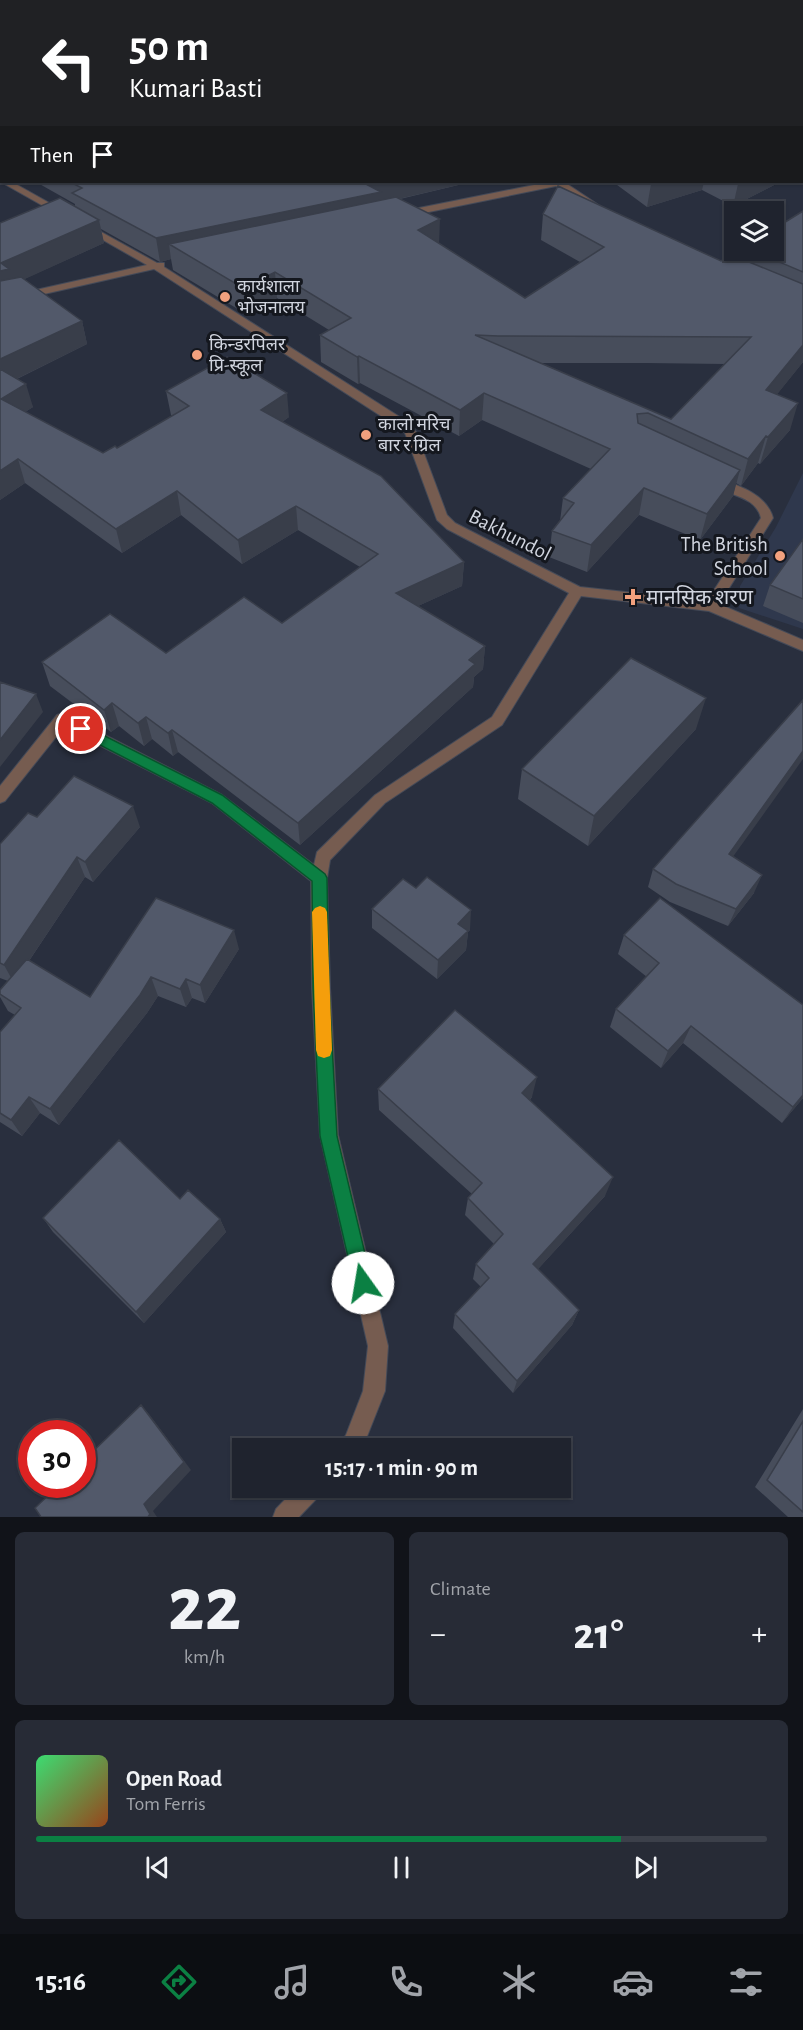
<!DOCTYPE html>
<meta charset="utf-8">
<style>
:root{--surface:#1f232e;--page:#272b36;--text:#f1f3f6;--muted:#a1a4aa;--line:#3c404a;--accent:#0b8043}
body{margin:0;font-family:"Alegreya Sans","Noto Sans Devanagari",sans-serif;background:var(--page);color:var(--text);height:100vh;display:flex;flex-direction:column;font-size:22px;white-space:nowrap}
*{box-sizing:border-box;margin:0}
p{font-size:20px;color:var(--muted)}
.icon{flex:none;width:33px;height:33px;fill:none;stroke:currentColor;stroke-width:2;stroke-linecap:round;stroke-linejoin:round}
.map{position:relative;height:1517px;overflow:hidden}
.details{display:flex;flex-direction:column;gap:15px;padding:15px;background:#111319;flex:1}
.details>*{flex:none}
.banner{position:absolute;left:0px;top:0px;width:804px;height:183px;box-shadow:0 2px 4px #0004,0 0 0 2px var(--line);background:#202124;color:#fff;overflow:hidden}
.buttons{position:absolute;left:724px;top:201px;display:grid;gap:12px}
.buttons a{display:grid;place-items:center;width:60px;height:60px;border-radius:0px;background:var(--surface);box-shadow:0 2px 4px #0004,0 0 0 2px var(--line);font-size:30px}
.speed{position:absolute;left:18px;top:1420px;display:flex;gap:12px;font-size:30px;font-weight:700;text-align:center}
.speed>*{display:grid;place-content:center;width:78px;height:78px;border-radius:50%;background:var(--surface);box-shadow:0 2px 4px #0004,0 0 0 2px var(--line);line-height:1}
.speed .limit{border:9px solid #d22;background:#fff;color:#111}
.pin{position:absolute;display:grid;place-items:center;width:51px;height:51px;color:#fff;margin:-26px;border:3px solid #fff;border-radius:50%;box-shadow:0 2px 6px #0007}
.me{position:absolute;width:66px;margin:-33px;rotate:347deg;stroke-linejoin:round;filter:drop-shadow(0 0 4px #0008)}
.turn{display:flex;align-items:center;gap:21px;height:126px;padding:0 30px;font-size:27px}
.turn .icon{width:78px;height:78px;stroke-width:2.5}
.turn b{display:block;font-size:42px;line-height:51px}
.then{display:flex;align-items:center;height:57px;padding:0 30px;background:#0003;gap:12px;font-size:22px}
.big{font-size:45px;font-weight:700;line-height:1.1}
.details .widget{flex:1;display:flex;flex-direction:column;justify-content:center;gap:9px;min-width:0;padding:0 21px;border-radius:9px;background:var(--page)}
.details .dial{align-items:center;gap:0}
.dial b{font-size:78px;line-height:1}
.song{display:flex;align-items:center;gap:18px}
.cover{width:72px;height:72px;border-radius:9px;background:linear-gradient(135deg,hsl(140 70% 55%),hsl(20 70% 35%))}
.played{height:6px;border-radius:3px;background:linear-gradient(90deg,var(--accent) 80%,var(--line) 80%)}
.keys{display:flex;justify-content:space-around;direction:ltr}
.heat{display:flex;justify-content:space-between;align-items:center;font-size:33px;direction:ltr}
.details .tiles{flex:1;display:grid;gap:15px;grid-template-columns:1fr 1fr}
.widget:last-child{grid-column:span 2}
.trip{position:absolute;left:232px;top:1438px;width:339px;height:60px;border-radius:0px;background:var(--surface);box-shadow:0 2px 4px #0004,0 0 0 2px var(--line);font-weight:700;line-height:60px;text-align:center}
.tabs{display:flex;height:96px;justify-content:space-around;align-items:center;background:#0c0e12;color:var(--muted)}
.tabs .icon{width:42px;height:42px}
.tabs .selected{color:var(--accent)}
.tabs b{font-size:27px;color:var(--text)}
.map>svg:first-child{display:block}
.built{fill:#2f384d}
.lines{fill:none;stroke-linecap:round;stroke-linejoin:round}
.minor-casing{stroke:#444a58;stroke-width:2}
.minor{fill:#765c50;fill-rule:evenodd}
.wall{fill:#474d5b;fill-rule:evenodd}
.shaded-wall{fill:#393e4a}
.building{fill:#52596a;stroke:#393e4a;stroke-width:1.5;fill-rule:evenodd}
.route{fill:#0b8043;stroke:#07532c;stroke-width:1.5}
.slow{fill:#f59e0b}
.poi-dot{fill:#f2a17e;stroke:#14171e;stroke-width:2}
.labels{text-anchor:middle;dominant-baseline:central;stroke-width:6;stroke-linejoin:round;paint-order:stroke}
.far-poi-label{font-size:18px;fill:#d1d5df;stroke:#14171e;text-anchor:start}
.street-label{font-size:21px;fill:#d1d5df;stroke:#14171e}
.poi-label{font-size:21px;fill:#d1d5df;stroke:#14171e;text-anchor:end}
</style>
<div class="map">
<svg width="803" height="1517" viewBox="0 0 803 1517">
<rect width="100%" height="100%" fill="#292f3e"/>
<!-- built -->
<path class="built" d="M803,473V629L739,608L740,586L776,527Z"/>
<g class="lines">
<defs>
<path id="minor" d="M1,182H12L69,214L61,216Z
M549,182H564L597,204L589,206L556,186L404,217L399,214L404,211Z
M85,223L157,263H164V267L406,421L416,432L447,515L455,523L580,587L707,601L761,518C755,494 726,497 712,483L718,479C739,485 767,495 773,518L719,604L803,640V651L709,611L581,596L502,725L385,803L330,860L327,878L330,988L338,1135L388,1346L385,1391L362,1449H336L346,1435L363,1391L368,1346L320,1135L312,988L311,881L212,803L64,727L5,801L0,803V786L57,715L62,713L222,795L314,865L317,852L375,795L492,717L569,593L447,529L437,520L405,433L398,427L154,269L0,304V298L147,265L82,228L80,226Z
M296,1488H322L319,1496L299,1517H273L276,1509Z"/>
</defs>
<!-- minor casing -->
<use href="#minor" class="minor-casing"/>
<!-- minor -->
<use href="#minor" class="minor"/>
</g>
<!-- wall -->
<path class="wall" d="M0,0H803V170L2,2V161L0,162Z
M36,182H471L400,199L439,243L525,298L580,262L541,240L543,214L721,261L741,258L743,250H774L803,211V362L777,394L790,430L760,464L758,463L741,486L736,483L733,496L700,540L639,515L587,572L549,557L552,531L560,521L563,498L591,469L482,420L459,436L360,383L358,384L321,362L320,335L329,330L277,298L246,314L173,270L171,259L160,262L101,229L104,243L24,279L82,321L87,344L17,379L33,407L25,412L103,453L117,448L172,416L171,415L166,391L289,417L282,422L464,562L462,586L418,606L485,646L483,669L474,677L473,687L300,845L178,752L173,756L152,739L144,746L119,726L111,732L50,686L42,662L166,653L282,623L360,567L298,530L242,564L181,515L122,553L25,483L0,500V223L75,207V204ZM539,363H646L725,364L671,419Z
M613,182H780L733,206L702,190L647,207Z
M803,539V623L763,606L770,585Z
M696,729L588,846L518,799L522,769Z
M37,817L140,827L93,882L85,877L29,961L90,997L239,949L205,1003L192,998L186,1007L158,996L147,1013L59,1125L40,1113L22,1136L0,1122V1032L15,1015L8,1011L0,997V990L8,981L0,978V844Z
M733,857L754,893L728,926L670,902L648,887L653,869Z
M660,898L803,1098L782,1123L683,1043L661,1068L610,1027L616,1009L647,977L618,954L624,935Z
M372,909L470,930L468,932L466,950L437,979L372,928Z
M378,1089L532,1097L530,1100L605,1196L538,1269L579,1310L572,1325L513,1393L453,1328L455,1314L481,1287L473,1279L476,1264L494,1244L465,1215L468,1198L472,1194L379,1110Z
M180,1199L220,1219L226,1232L144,1323L53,1232L43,1218Z
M803,1409V1517H788L755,1487Z"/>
<!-- shaded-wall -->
<path class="shaded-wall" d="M377,182H471L381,203L169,244L171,259L160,262L156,238Z
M659,182H704L702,190L647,207L651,184Z
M742,182H780L733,206L738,184Z
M440,219L439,245L418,230Z
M99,220L104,243L14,284L0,296V271L1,263Z
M275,272L277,298L246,314L243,288Z
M82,321L87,344L0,387V359Z
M803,345V362L759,417L766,390Z
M359,356L360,383L358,384L357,357Z
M26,384L33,407L8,423L1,399Z
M287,393L289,417L264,434L261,410Z
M484,393L482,420L459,436L460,410Z
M798,403L790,430L760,464L768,437Z
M766,436L758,463L741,486L748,459Z
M18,459L25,483L0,500V471Z
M740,470L733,496L700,540L707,514Z
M644,488L639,515L587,572L591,545Z
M177,491L181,515L122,553L116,529Z
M296,506L298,530L242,564L238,540Z
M464,562L462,586L396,616V593Z
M485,646L483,669L474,677L473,687L300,845L298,823Z
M36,694L43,712L0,767V740Z
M706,698L696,729L588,846L594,816Z
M112,703L119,726L111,732L104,710Z
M146,717L152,739L144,746L138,723Z
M172,730L178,752L173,756L168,733Z
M803,751V759L722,872L729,854Z
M133,806L140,827L93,882L85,862Z
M77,857L85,877L14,983L4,965Z
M762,875L754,893L728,926L736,909Z
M471,910L470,930L468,932L466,950L437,979L438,960L458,924Z
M234,930L239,949L205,1003L200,985Z
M151,977L158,996L147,1013L59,1125L50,1109Z
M186,979L192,998L186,1007L180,989Z
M691,1026L683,1043L661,1068L668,1051Z
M537,1077L532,1097L518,1113L522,1093Z
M803,1095V1098L782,1123L793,1107Z
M29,1097L40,1113L22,1136L11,1120Z
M613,1177L605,1196L528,1280L533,1264Z
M220,1219L226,1232L144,1323L136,1312Z
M579,1310L572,1325L513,1393L517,1381Z
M141,1405L149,1414L191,1470L153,1511L157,1517H148L144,1504Z"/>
<!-- building -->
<path class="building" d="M0,0H803V150L802,2H2V142L0,141Z
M70,182H377L366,184L381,192L156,238L72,193L82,188Z
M647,182H659L651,184Z
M558,186L721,261L732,255L803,284V345L766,390L798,403L768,437L766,436L748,459L648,413L637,414L638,423L740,470L707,514L644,488L591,545L552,531L574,503L563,498L610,449L484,393L460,410L359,356L357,357L320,335L351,318L275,272L243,288L169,244L396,197L440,219L418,230L525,298L604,247L543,214ZM475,335L498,336L751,337L671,419Z
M60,198L99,220L1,263L9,269L0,271V223Z
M803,211V272L751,250H774V229Z
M21,277L82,321L0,359V281Z
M227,357L287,393L261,410L381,476L464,562L396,593L485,646L469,660L475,664L298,823L172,730L168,733L146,717L138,723L112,703L104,710L42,662L110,614L166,653L244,597L282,623L378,554L296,506L238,540L177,491L116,529L18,459L0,471V369L26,384L1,399L103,453L115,446L117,448L189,406L166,391Z
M803,539V599L770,585Z
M631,658L706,698L594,816L522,769Z
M0,682L36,694L0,740Z
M803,700V751L729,854L762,875L736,909L676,884L653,869Z
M74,776L133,806L85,862L77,857L4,965L0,963V844L28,813L37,817Z
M427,877L471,910L458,924L468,931L438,960L372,909L403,879L416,888Z
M156,898L234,930L200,985L186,979L180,989L151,977L140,995L50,1109L29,1097L11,1120L0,1113V1032L21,1008L0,994V990L27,959L90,997Z
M660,898L803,1005V1095L793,1107L691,1026L668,1051L616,1009L659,963L624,935Z
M455,1010L537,1077L522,1093L613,1177L533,1264L579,1310L517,1381L455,1314L489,1278L476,1264L503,1234L468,1198L482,1183L378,1089Z
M119,1140L180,1199L188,1190L220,1219L136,1312L43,1218Z
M141,1405L184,1462L144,1504L150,1514L148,1517H41L35,1508L59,1485H82V1462Z
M803,1421V1512L767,1480Z"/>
<!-- route -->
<path class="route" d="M81,724L222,795L325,874L327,878L329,988L337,1136L372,1283L369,1289L363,1292L357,1289L354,1283L320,1136L313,988L312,881L212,803L77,733L75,729Z"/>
<!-- slow -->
<path class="slow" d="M320,906L325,908L327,912L332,1050L330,1056L324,1058L318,1056L316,1050L312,912L315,908Z"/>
<!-- markers -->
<g class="poi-dot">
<circle cx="225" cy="297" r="6"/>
<circle cx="197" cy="355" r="6"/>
<circle cx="366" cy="435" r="6"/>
<circle cx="780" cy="556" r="6"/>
<path d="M630 588h6v6h6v6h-6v6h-6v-6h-6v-6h6z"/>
</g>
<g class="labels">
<!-- far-poi labels -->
<g class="far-poi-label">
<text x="237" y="287">कार्यशाला<tspan x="237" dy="21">भोजनालय</tspan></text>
<text x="209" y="345">किन्डरपिलर<tspan x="209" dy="21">प्रि-स्कूल</tspan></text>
<text x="378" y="425">कालो मरिच<tspan x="378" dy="21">बार र ग्रिल</tspan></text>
</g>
<!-- street labels -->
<g class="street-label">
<text transform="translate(510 535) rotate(27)">Bakhundol</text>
</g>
<!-- poi labels -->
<g class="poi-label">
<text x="768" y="544">The British<tspan x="768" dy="24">School</tspan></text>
<text x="646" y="597" text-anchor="start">मानसिक शरण</text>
</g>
</g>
</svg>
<div class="buttons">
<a><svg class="icon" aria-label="layers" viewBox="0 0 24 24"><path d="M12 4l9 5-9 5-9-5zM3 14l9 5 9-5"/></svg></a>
</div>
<div class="speed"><div class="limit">30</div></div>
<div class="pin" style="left:81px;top:729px;background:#d93025"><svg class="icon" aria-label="arrive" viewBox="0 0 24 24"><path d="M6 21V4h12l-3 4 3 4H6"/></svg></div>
<svg class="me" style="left:363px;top:1283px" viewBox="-20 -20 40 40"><circle r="19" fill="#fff"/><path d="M0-13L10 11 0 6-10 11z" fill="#0b8043"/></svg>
<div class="trip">15:17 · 1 min · 90 m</div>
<div class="banner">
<div class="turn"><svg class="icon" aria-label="left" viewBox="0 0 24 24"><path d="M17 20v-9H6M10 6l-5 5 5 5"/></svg><div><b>50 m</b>Kumari Basti</div></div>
<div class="then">Then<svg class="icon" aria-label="arrive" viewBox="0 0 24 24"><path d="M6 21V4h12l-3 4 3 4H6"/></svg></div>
</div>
</div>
<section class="details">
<div class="tiles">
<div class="widget dial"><b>22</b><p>km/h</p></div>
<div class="widget"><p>Climate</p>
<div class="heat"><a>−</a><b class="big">21°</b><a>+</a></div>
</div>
<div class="widget">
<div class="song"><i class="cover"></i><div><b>Open Road</b><p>Tom Ferris</p></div></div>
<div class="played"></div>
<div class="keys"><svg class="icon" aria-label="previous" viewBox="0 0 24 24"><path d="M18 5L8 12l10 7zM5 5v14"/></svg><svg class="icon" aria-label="pause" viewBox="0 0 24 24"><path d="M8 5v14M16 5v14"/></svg><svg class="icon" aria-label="next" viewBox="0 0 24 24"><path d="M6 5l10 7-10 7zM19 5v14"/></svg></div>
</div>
</div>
</section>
<nav class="tabs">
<b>15:16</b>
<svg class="icon selected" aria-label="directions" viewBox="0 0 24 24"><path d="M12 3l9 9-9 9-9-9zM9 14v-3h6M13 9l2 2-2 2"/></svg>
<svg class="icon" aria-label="music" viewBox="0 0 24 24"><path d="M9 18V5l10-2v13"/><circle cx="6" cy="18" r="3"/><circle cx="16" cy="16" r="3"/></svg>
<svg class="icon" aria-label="phone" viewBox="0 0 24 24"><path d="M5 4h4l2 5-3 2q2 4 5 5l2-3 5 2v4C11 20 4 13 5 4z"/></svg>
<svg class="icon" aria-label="climate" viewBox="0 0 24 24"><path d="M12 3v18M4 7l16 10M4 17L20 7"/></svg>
<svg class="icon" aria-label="car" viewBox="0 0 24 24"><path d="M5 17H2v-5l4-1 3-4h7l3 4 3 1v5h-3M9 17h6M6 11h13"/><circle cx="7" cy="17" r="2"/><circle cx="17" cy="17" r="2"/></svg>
<svg class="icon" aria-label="filters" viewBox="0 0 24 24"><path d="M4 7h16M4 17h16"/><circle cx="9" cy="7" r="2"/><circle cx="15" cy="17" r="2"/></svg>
</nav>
